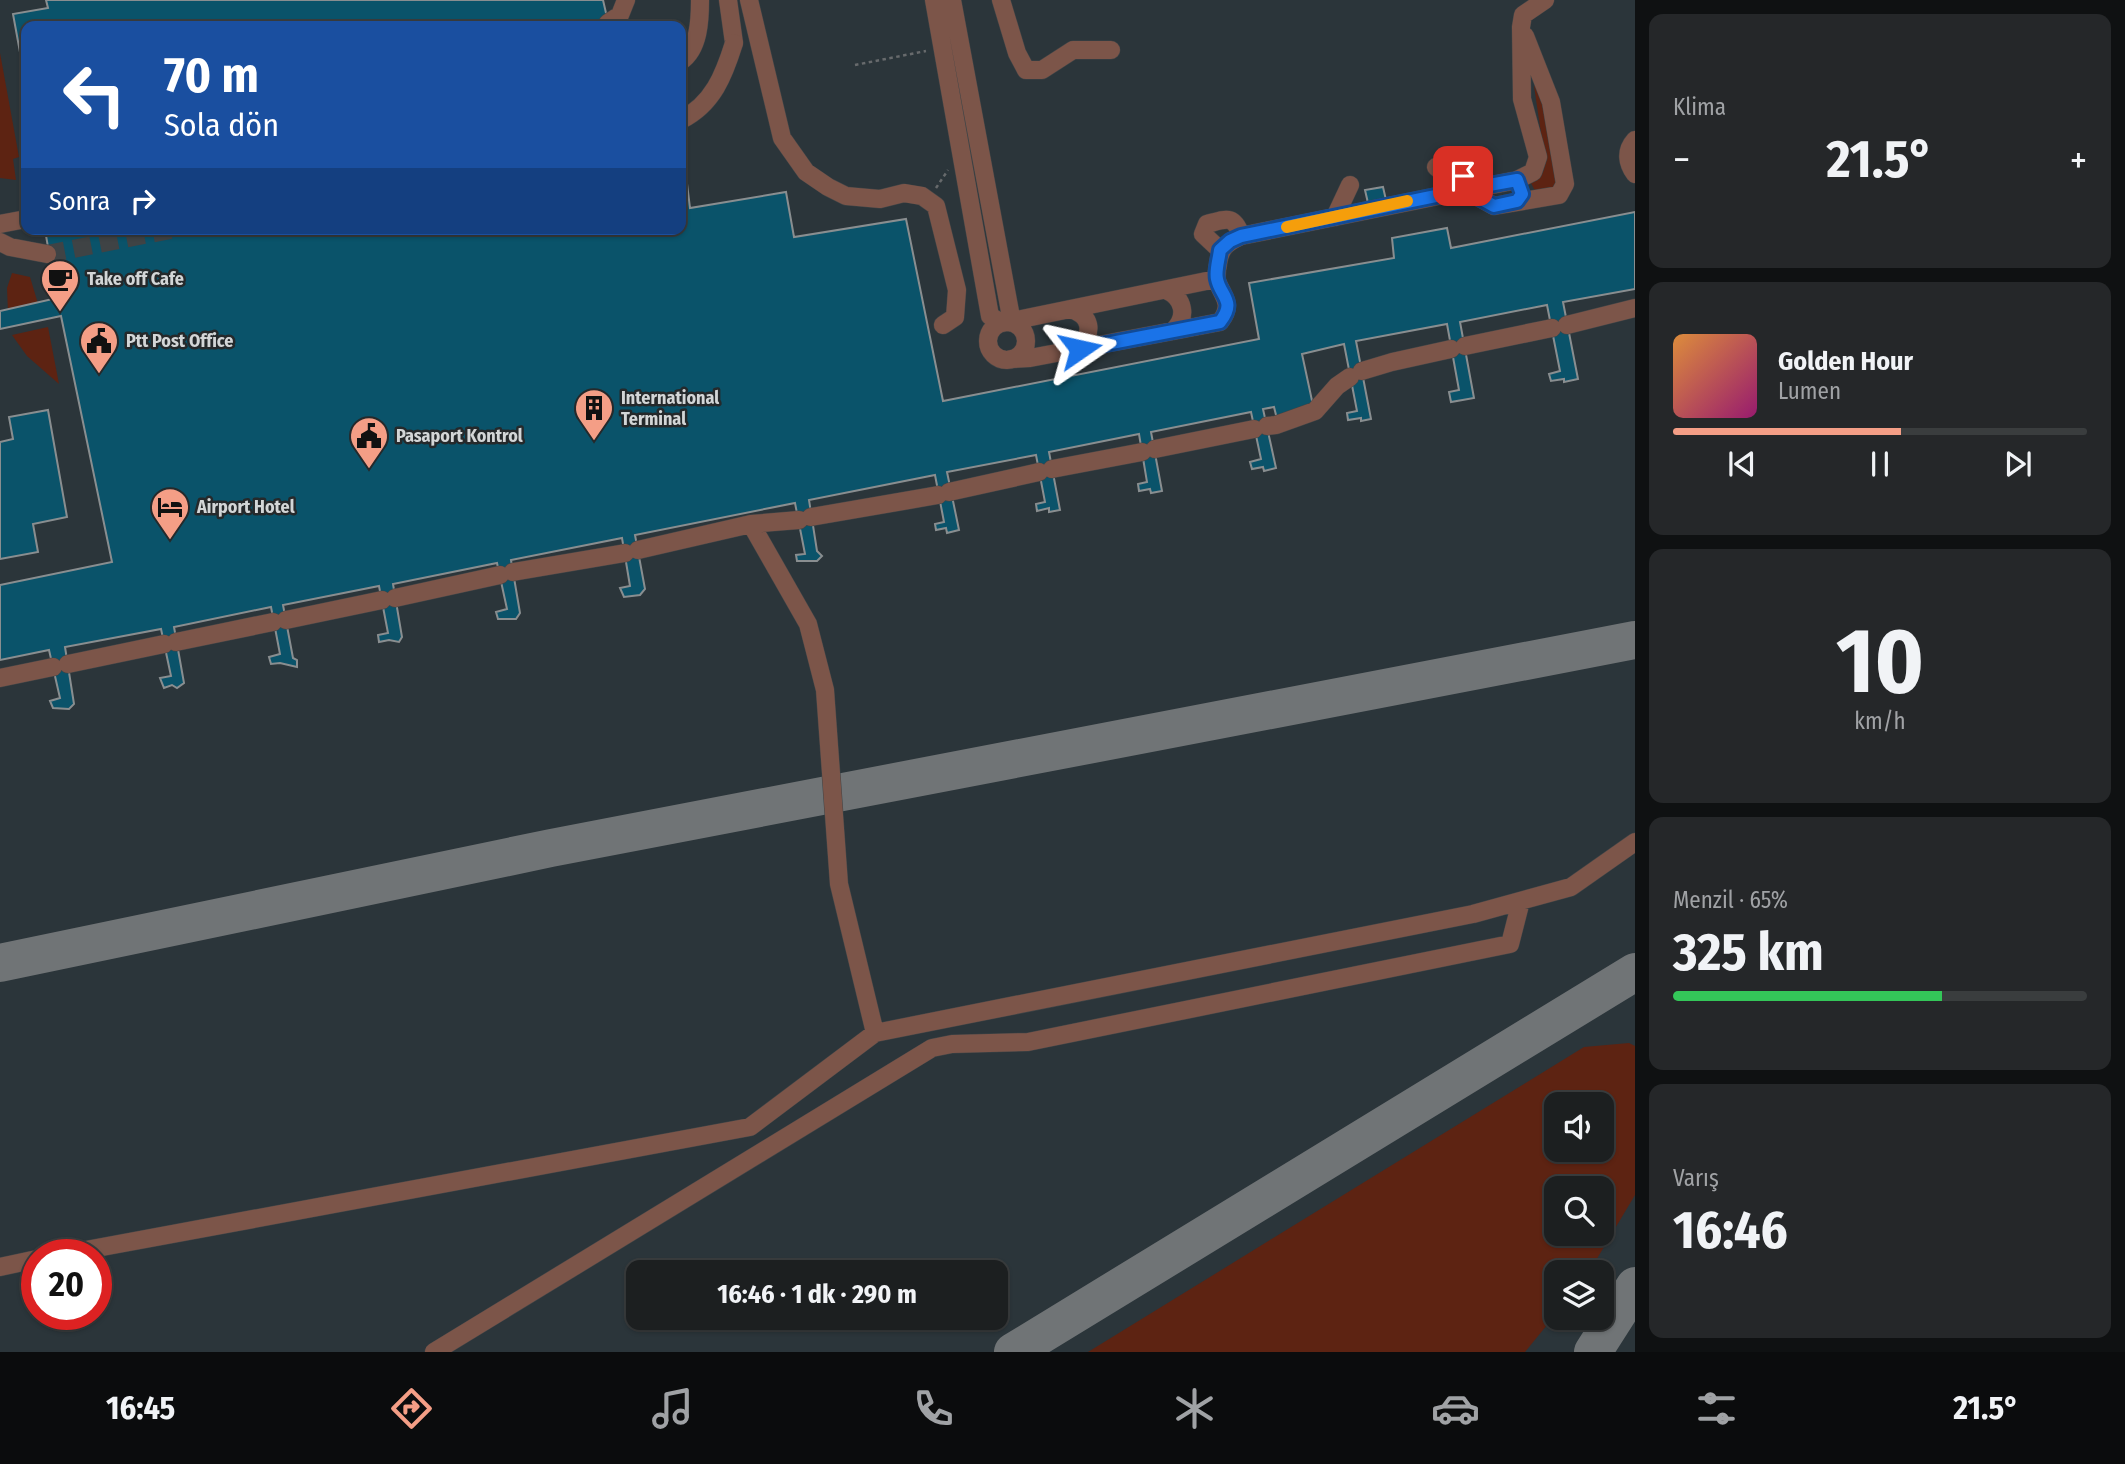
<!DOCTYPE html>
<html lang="tr">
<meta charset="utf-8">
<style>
:root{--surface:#1c1f20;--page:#252729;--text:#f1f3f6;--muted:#a0a2a5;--line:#3a3d3e;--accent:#f49e86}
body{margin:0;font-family:"Fira Sans Condensed",sans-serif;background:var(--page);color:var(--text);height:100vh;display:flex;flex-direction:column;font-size:26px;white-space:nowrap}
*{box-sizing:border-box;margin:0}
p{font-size:23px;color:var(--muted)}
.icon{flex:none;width:38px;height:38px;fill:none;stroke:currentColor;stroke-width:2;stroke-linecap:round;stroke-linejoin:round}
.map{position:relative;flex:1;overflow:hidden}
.sheet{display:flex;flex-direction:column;gap:14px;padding:14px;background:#0f1112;width:490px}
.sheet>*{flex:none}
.top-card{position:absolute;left:21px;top:21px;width:665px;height:214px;border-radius:14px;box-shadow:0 2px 5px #0004,0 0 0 2px var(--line);background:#1a4fa0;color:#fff;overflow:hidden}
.tools{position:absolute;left:1544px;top:1092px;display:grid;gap:14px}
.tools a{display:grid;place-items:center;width:70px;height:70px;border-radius:14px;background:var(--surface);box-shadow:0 2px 5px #0004,0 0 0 2px var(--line);font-size:35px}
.speed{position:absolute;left:21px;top:1239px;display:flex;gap:14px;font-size:35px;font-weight:700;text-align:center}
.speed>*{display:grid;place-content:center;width:91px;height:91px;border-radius:50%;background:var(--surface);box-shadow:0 2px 5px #0004,0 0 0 2px var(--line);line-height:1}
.speed .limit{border:10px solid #d22;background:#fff;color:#111}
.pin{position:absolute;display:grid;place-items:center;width:60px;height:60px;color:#fff;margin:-30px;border-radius:14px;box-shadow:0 4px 10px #0006}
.me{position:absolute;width:77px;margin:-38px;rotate:79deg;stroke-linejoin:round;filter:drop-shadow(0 0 5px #0008)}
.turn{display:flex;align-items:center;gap:24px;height:147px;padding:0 28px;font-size:32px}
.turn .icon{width:91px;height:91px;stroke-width:2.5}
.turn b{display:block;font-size:49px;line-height:60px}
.then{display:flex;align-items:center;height:66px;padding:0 28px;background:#0003;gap:14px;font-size:26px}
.big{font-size:52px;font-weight:700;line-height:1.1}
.sheet .widget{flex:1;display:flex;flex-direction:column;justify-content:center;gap:10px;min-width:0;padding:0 24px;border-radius:14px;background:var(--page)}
.sheet .dial{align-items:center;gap:0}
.dial b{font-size:91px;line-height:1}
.song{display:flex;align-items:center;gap:21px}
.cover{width:84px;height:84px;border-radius:10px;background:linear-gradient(135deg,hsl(30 70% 55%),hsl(320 70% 35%))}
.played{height:7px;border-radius:4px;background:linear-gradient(90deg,var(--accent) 55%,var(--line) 55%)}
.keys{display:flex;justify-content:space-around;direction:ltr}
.heat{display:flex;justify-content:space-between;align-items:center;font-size:38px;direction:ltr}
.charge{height:10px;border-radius:5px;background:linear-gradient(90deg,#34c759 65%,var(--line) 0)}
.trip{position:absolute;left:626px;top:1260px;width:382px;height:70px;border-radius:14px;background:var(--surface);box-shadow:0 2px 5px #0004,0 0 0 2px var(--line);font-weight:700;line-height:70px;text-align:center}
.tabs{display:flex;height:112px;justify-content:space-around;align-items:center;background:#0b0c0d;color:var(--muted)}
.tabs .icon{width:49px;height:49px}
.tabs .current{color:var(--accent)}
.tabs b{font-size:32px;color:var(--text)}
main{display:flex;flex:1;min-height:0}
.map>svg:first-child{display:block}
.built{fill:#2b353a;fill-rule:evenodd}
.green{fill:#5d2312;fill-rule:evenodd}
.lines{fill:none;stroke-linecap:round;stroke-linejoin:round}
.taxiway{stroke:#707476;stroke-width:38}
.building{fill:#0a536a;stroke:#898e90;stroke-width:2}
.minor-tunnel{stroke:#3f4345;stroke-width:18;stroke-dasharray:18 9;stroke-linecap:butt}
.minor-casing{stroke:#414547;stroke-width:19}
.path{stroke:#676a6c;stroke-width:2.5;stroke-dasharray:3.5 3.5;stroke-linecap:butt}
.minor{stroke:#7c5549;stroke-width:18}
.minor-bridge-casing{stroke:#414547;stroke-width:19;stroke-linecap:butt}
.minor-bridge{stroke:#7c5549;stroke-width:18}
.route-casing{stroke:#114b97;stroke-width:18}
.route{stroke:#1a73e8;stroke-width:12}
.slow{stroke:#f59e0b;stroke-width:12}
.labels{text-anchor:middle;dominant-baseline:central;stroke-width:5;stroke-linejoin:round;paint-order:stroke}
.poi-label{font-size:18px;font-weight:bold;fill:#d3d6d7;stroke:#25292b;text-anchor:start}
</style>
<main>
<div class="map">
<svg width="1635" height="1352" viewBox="0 0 1635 1352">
<rect width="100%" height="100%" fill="#25292b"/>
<!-- built -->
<path class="built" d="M0,0H1635V1352H0ZM26,26H681V229H26ZM1556,1104H1601V1150H1556ZM1556,1188H1601V1234H1556ZM37,1255H96V1314H37ZM639,1272H996V1318H639ZM1556,1272H1601V1318H1556Z"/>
<!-- green -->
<path class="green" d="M0,53L19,157L13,159L16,180L0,178Z
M1538,85L1559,183L1557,188L1535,191L1531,183C1542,178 1545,171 1545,160L1534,86Z
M12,273L30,277L39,307L8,312L7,288Z
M48,327L59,384L27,356L12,335Z
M1629,1043L1635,1046V1195L1589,1272H1556V1314L1525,1352H1088L1584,1047ZM1601,1104V1150H1556V1104ZM1601,1188V1234H1556V1188Z"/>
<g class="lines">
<!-- taxiway -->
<path class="taxiway" d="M0,963L551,848L1635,640
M1013,1352L1635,972
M1593,1352L1635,1286"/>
</g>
<!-- building -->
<path class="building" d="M46,0H603L609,26H26V85L13,14L48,8Z
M684,159L690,208L786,192L794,237L906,219L943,401L1259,339L1249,283L1394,258L1392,238L1447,228L1451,248L1635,212V289L1563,302L1578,379L1564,382V379L1551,381L1549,374L1560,371L1547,305L1460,322L1474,398L1451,402L1449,392L1459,390L1447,324L1356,341L1371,419L1361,421V418L1348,420L1347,413L1357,411L1344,344L1302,354L1314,410L1277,419L1274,407L1263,409L1276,468L1264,471L1263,467L1252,469L1250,462L1261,459L1251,412L1151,432L1162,491L1151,493L1150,489L1139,491L1138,484L1147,482L1139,434L1049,452L1060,510L1049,512V508L1037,511L1036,504L1045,502L1036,455L947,472L959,530L947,533L946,528L936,530L935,524L944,522L935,475L809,500L817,551L822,556L817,561H797L796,555L805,554L795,503L635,535L645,589L640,595L624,597L620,588L630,586L622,538L511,560L520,613L516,619H498L496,612L507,609L497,563L393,584L402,637L399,642L389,640L379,642L378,635L388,633L379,586L283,605L293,658L297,660V667L280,663L271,664L269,657L280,654L271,607L174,627L184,683L177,688L172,685L164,688L160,678L171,676L161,629L65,647L74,704L69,709L53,708L50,701L60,698L49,650L0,660V585L112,562L61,316L0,329V311L57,298L45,230L681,229V160Z
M1383,187L1386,200L1368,203L1365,190Z
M48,410L67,517L33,524L38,552L0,559V442L13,439L9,417Z"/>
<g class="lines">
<!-- minor-tunnel -->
<path class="minor-tunnel" d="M47,254L175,229"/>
<defs>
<path id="minor" d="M728,0L734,43
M749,0L782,138L806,172L828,187L846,196L880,199L904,193L922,196L936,206L957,290L955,317L943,325
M934,0L990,316L1002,323L1216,279
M952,0L1011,317L1002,323
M1001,0L1017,53L1026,70H1042L1073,50H1111
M608,23L620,15L626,0
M681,61C699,49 700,20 700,0
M1635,140C1625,151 1627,163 1635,174
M1436,167L1465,190L1494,206L1559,195L1565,184L1551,102L1525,36
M1335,217L1350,185
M0,224L26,219
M0,242L10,247L47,254
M1220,250L1203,234L1207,224C1226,219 1234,214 1241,236
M1070,309C1092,316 1093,331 1080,349
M988 341a19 19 0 1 1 38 0a19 19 0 1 1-38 0Z
M1567,325L1635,308
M1173,331L1220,322C1234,304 1223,297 1217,281C1216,276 1217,269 1218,264C1220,248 1226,243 1241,236L1517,180L1533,172L1538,157L1522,99L1521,27L1523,15L1545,0
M1465,346L1552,328
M1011,359L1030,358L1173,331C1188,317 1184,298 1166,290
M1362,371L1392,362L1451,349
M1267,426L1276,425L1315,411L1337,386L1350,377
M1155,449L1254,429
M1052,469L1142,452
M949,492L1039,472
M811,517L938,495
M751,524L808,624L825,690L839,884L875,1033
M638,550L751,524L799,520
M513,572L625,553
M395,598L500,575
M286,620L382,600
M176,642L273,622
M68,664L164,644
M0,678L53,667
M59,1255L750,1127L875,1033L1473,914L1571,887L1635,842
M0,1267L37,1259
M434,1352L932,1048L952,1044L1028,1042L1510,944L1521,901"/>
</defs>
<!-- minor casing -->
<use href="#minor" class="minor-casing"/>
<!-- path -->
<path class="path" d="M855,65L926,51
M936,188L948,170"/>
<!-- minor -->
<use href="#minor" class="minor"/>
<defs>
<path id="minor-bridge" d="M681,120C713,104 724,75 734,43"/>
</defs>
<!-- minor-bridge casing -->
<use href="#minor-bridge" class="minor-bridge-casing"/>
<!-- minor-bridge -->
<use href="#minor-bridge" class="minor-bridge"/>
</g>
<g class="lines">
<defs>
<path id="route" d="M1080,349L1220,322C1237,301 1220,296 1217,279C1215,271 1219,259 1220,250L1230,241L1241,236L1465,190L1494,206L1517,201L1522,194L1517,180L1478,187L1463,176"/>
</defs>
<!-- route casing -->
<use href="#route" class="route-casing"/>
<!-- route -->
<use href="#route" class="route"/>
<!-- slow -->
<path class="slow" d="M1287,227L1407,201"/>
</g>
<!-- icons -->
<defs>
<symbol id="cafe-pin" viewBox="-11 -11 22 30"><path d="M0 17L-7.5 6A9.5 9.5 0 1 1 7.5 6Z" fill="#f49e86" stroke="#25292b"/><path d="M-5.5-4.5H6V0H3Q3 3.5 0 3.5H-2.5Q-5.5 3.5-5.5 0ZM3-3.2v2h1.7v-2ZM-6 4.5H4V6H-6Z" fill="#111"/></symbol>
<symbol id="civic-pin" viewBox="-11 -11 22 30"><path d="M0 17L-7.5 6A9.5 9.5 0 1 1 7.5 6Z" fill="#f49e86" stroke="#25292b"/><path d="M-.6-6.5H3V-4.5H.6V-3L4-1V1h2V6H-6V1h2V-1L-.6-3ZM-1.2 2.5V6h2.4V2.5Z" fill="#111"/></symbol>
<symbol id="building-pin" viewBox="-11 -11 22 30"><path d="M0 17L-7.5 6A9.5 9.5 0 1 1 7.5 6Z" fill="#f49e86" stroke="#25292b"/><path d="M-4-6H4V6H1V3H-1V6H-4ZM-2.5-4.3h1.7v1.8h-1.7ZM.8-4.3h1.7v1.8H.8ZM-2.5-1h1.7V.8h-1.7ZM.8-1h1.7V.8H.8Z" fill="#111"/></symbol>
<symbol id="hotel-pin" viewBox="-11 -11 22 30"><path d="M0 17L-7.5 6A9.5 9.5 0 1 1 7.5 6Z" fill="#f49e86" stroke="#25292b"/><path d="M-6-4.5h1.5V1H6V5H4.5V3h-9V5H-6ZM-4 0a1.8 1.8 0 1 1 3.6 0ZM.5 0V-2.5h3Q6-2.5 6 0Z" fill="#111"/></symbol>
</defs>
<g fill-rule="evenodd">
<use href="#cafe-pin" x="38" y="257" width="44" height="60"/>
<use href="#civic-pin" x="77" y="319" width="44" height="60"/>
<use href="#building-pin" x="572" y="386" width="44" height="60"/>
<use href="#civic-pin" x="347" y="414" width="44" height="60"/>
<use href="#hotel-pin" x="148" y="485" width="44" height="60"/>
</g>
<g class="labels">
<!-- poi labels -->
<g class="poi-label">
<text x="87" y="279">Take off Cafe</text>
<text x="126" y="341">Ptt Post Office</text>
<text x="621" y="398">International<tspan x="621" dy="21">Terminal</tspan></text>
<text x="396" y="436">Pasaport Kontrol</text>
<text x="197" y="507">Airport Hotel</text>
</g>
</g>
</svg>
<div class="tools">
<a><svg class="icon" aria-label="sound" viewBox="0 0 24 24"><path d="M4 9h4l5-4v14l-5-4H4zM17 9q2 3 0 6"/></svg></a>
<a><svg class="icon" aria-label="search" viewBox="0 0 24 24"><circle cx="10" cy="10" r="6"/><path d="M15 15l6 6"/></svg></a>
<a><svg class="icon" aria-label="layers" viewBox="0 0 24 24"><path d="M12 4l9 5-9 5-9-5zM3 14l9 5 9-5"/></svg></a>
</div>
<div class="speed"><div class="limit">20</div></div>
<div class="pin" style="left:1463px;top:176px;background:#d93025"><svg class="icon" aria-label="arrive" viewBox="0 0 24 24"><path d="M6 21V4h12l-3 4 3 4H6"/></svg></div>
<svg class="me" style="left:1080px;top:349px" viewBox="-20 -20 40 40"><path d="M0-17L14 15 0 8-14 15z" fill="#1a73e8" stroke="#fff" stroke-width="4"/></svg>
<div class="trip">16:46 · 1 dk · 290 m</div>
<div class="top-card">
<div class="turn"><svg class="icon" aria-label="left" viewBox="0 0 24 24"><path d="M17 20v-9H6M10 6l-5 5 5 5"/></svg><div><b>70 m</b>Sola dön</div></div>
<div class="then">Sonra<svg class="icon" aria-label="right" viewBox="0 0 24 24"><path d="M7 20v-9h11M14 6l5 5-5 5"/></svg></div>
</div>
</div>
<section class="sheet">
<div class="widget"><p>Klima</p>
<div class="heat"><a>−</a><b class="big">21.5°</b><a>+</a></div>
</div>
<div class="widget">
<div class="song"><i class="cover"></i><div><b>Golden Hour</b><p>Lumen</p></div></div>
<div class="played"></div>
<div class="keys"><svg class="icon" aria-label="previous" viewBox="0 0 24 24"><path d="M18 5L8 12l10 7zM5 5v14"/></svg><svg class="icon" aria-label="pause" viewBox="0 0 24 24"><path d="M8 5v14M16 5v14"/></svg><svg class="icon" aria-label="next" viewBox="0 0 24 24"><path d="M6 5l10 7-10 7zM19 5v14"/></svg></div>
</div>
<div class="widget dial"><b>10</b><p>km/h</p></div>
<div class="widget"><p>Menzil · 65%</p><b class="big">325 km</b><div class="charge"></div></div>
<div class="widget"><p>Varış</p><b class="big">16:46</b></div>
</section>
</main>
<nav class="tabs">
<b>16:45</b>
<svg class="icon current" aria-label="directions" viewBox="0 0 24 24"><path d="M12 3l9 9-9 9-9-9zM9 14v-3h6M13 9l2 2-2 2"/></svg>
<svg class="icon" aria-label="music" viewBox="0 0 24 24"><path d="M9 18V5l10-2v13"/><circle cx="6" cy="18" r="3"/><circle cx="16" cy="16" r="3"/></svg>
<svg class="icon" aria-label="phone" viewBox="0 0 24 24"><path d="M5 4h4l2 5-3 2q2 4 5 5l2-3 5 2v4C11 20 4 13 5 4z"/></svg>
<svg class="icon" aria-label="climate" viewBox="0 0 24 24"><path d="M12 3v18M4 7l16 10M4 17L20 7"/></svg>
<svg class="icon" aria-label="car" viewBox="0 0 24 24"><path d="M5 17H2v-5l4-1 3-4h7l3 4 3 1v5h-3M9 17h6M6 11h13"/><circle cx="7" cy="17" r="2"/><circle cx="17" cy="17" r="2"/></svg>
<svg class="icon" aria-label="filters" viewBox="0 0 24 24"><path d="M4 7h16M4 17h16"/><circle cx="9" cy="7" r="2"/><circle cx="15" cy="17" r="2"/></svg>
<b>21.5°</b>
</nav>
